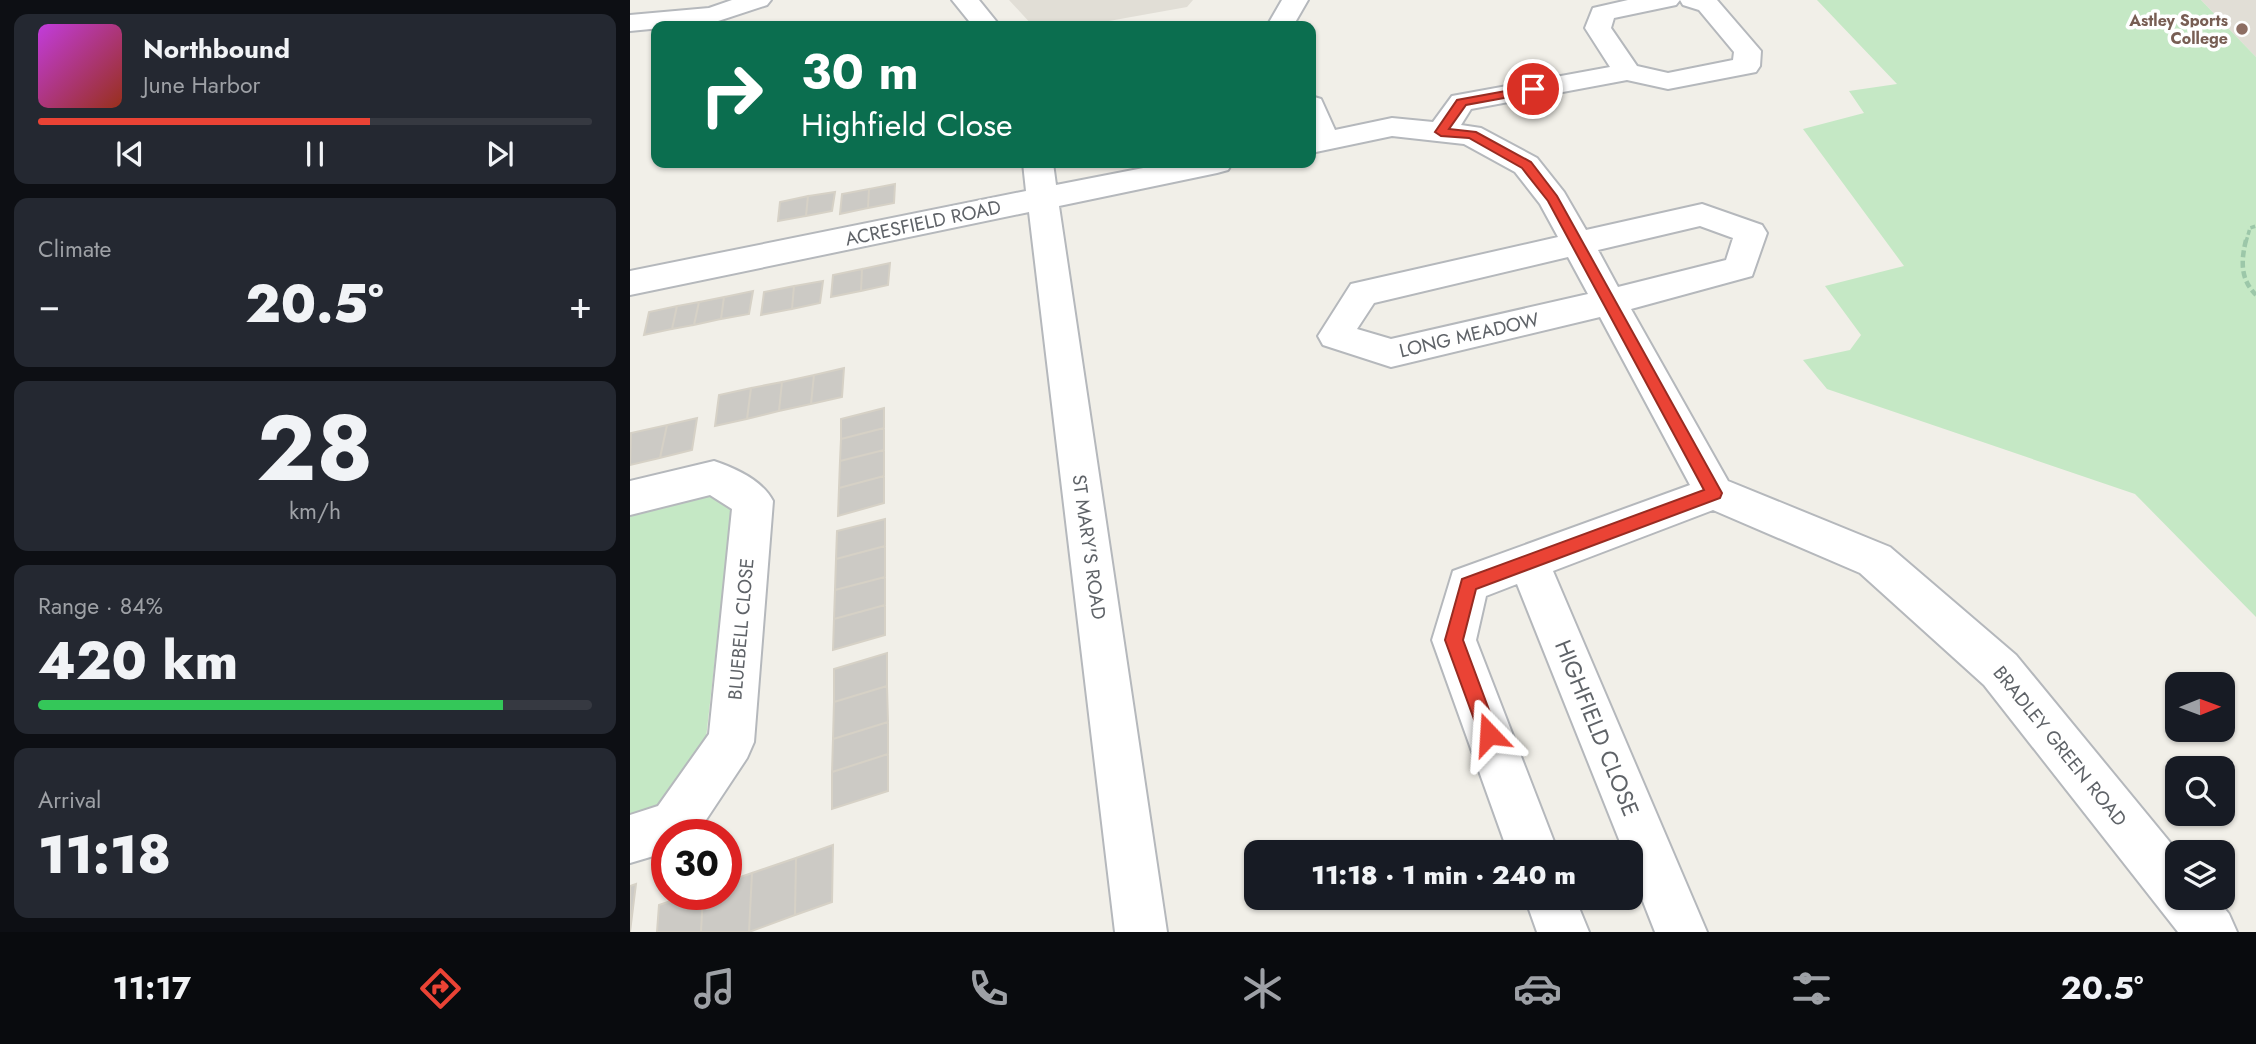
<!DOCTYPE html>
<meta charset="utf-8">
<style>
:root{--surface:#171b24;--page:#242831;--text:#f1f3f6;--muted:#9ea1a6;--line:#363941;--accent:#ea4335}
body{margin:0;font-family:Jost,sans-serif;background:var(--page);color:var(--text);height:100vh;display:flex;flex-direction:column;font-size:26px;white-space:nowrap}
*{box-sizing:border-box;margin:0}
p{font-size:23px;color:var(--muted)}
.icon{flex:none;width:38px;height:38px;fill:none;stroke:currentColor;stroke-width:2;stroke-linecap:round;stroke-linejoin:round}
.map{position:relative;flex:1;overflow:hidden}
.sheet{display:flex;flex-direction:column;gap:14px;padding:14px;background:#0d0f14;width:630px}
.sheet>*{flex:none}
.hud{position:absolute;left:21px;top:21px;width:665px;height:147px;border-radius:14px;box-shadow:0 2px 5px #0004;background:#0b6e4f;color:#fff;overflow:hidden}
.needle{width:46px;rotate:89deg}
.fabs{position:absolute;left:1535px;top:672px;display:grid;gap:14px}
.fabs a{display:grid;place-items:center;width:70px;height:70px;border-radius:14px;background:var(--surface);box-shadow:0 2px 5px #0004;font-size:35px}
.speed{position:absolute;left:21px;top:819px;display:flex;gap:14px;font-size:35px;font-weight:700;text-align:center}
.speed>*{display:grid;place-content:center;width:91px;height:91px;border-radius:50%;background:var(--surface);box-shadow:0 2px 5px #0004;line-height:1}
.speed .limit{border:10px solid #d22;background:#fff;color:#111}
.pin{position:absolute;display:grid;place-items:center;width:60px;height:60px;color:#fff;margin:-30px;border:4px solid #fff;border-radius:50%;box-shadow:0 2px 7px #0007}
.me{position:absolute;width:77px;margin:-38px;rotate:340deg;stroke-linejoin:round;filter:drop-shadow(0 0 5px #0008)}
.turn{display:flex;align-items:center;gap:24px;height:147px;padding:0 35px;font-size:32px}
.turn .icon{width:91px;height:91px;stroke-width:2.5}
.turn b{display:block;font-size:49px;line-height:60px}
.big{font-size:52px;font-weight:800;line-height:1.1}
.sheet .card{flex:1;display:flex;flex-direction:column;justify-content:center;gap:10px;min-width:0;padding:0 24px;border-radius:14px;background:var(--page)}
.sheet .dial{align-items:center;gap:0}
.dial b{font-size:91px;line-height:1}
.song{display:flex;align-items:center;gap:21px}
.cover{width:84px;height:84px;border-radius:10px;background:linear-gradient(135deg,hsl(290 70% 55%),hsl(10 70% 35%))}
.played{height:7px;border-radius:4px;background:linear-gradient(90deg,var(--accent) 60%,var(--line) 60%)}
.keys{display:flex;justify-content:space-around;direction:ltr}
.heat{display:flex;justify-content:space-between;align-items:center;font-size:38px;direction:ltr}
.charge{height:10px;border-radius:5px;background:linear-gradient(90deg,#34c759 84%,var(--line) 0)}
.trip{position:absolute;left:614px;top:840px;width:399px;height:70px;border-radius:14px;background:var(--surface);box-shadow:0 2px 5px #0004;font-weight:800;line-height:70px;text-align:center}
.tab-bar{display:flex;height:112px;justify-content:space-around;align-items:center;background:#090b0e;color:var(--muted)}
.tab-bar .icon{width:49px;height:49px}
.tab-bar .selected{color:var(--accent)}
.tab-bar b{font-size:32px;color:var(--text)}
main{display:flex;flex:1;min-height:0}
.map>svg:first-child{display:block}
.education{fill:#e1ded6}
.green{fill:#c5e8c5}
.building{fill:#cccac5;stroke:#d6d1c6;stroke-width:2}
.lines{fill:none;stroke-linecap:round;stroke-linejoin:round}
.minor-casing{stroke:#b5b8bc;stroke-width:4}
.path-far1{stroke:#9cc7a9;stroke-width:3.5;stroke-dasharray:5 2.5;stroke-linecap:butt}
.path{stroke:#9cc7a9;stroke-width:4.5;stroke-dasharray:7 3.5;stroke-linecap:butt}
.minor{fill:#fff;fill-rule:evenodd}
.route{fill:#ea4335;stroke:#982c22;stroke-width:2}
.education-dot{fill:#8d6e63;stroke:#fff;stroke-width:2.5}
.labels{text-anchor:middle;dominant-baseline:central;stroke-width:7;stroke-linejoin:round;paint-order:stroke}
.far-education-label{font-size:16px;font-weight:bold;fill:#785e54;stroke:#fff;text-anchor:end}
.street-label{font-size:19px;fill:#5f6368;stroke:#fff}
.near-street-label{font-size:23px;fill:#5f6368;stroke:#fff}
</style>
<main>
<section class="sheet">
<div class="card">
<div class="song"><i class="cover"></i><div><b>Northbound</b><p>June Harbor</p></div></div>
<div class="played"></div>
<div class="keys"><svg class="icon" aria-label="previous" viewBox="0 0 24 24"><path d="M18 5L8 12l10 7zM5 5v14"/></svg><svg class="icon" aria-label="pause" viewBox="0 0 24 24"><path d="M8 5v14M16 5v14"/></svg><svg class="icon" aria-label="next" viewBox="0 0 24 24"><path d="M6 5l10 7-10 7zM19 5v14"/></svg></div>
</div>
<div class="card"><p>Climate</p>
<div class="heat"><a>−</a><b class="big">20.5°</b><a>+</a></div>
</div>
<div class="card dial"><b>28</b><p>km/h</p></div>
<div class="card"><p>Range · 84%</p><b class="big">420 km</b><div class="charge"></div></div>
<div class="card"><p>Arrival</p><b class="big">11:18</b></div>
</section>
<div class="map">
<svg width="1626" height="932" viewBox="0 0 1626 932">
<rect width="100%" height="100%" fill="#f1efe8"/>
<!-- education -->
<path class="education" d="M379,0H563L557,7L451,26H403Z
M1571,0H1626V57Z"/>
<!-- green -->
<path class="green" d="M1187,0H1571L1626,57V617L1505,494L1197,389L1173,360L1220,350L1231,335L1195,286L1274,266L1173,129L1234,113L1219,91L1267,84Z
M77,492L102,509L76,738L24,809L0,816V511Z"/>
<!-- building -->
<path class="building" d="M265,184L264,203L238,208L239,189Z
M239,189L238,208L210,214L212,194Z
M205,192L202,211L176,216L178,196Z
M178,196L176,216L148,221L150,202Z
M260,263L258,285L231,291L232,269Z
M232,269L231,291L201,297L203,275Z
M193,281L190,303L162,309L164,286Z
M164,286L162,309L131,315L134,292Z
M123,291L119,314L91,319L94,297Z
M94,297L91,319L64,325L69,302Z
M69,302L64,325L42,329L47,306Z
M47,306L42,329L14,335L19,312Z
M214,368L212,397L181,404L184,375Z
M184,375L181,404L149,411L152,382Z
M152,382L149,411L117,419L121,388Z
M121,388L117,419L85,426L89,395Z
M254,408V428L211,439V419Z
M67,418L62,450L30,458L37,425Z
M37,425L30,458L0,465L1,433Z
M254,428V450L210,461L211,439Z
M254,450V476L209,488L210,461Z
M254,476V503L208,516L209,488Z
M255,519V546L206,559L207,531Z
M255,546V577L205,590L206,559Z
M255,577V605L204,619L205,590Z
M255,605V635L203,650L204,619Z
M257,653V686L204,702V669Z
M257,686L258,722L203,739L204,702Z
M258,722V754L202,772L203,739Z
M258,754V791L202,809V772Z
M203,845L202,902L165,915L166,858Z
M166,858L165,915L119,932L122,873Z
M122,873L119,932H71L73,894H96V882Z
M6,884L0,932V886Z
M61,894H73L71,932H27L29,905Z"/>
<g class="lines">
<defs>
<path id="minor" d="M102,0H141L137,5L82,23L0,31V15L79,8Z
M322,0H349L370,26H343Z
M652,0H678L663,26H637Z
M998,0H1087L1131,51L1130,66L1126,72L1038,89L997,80L841,109L831,125L851,128L907,158L934,192L956,230L1072,204L1132,225L1137,233L1122,276L1001,309L1098,481L1260,547L1386,655L1548,852L1547,898H1586L1599,914L1607,932H1548L1354,685L1230,573L1083,510L923,571L1077,932H1025L1001,871V852H994L887,584L856,596L846,640L928,852H878L802,640L823,571L1060,485L970,317L761,367L693,345L688,336L721,284L928,237L910,204L885,172L834,144L762,136L681,153V96L691,99L705,130L762,118L803,122L822,96L980,67L955,28L963,8ZM1050,0L1053,5L1069,10L1104,52L1103,60L1038,73L1007,66L981,28L984,18L1046,5ZM1070,226L1103,238L1096,260L988,287L968,250ZM938,257L958,294L761,339L727,329L744,303Z
M393,163H423L426,185L539,163H602L598,170L587,173L429,206L537,932H485L399,212L0,295V271L396,191Z
M84,461C105,468 133,481 143,501L124,742L117,758L66,835H37V852L0,863V815L28,806L79,734L102,509L80,495L0,515V481Z
M895,898H945L959,932H907Z"/>
</defs>
<!-- minor casing -->
<use href="#minor" class="minor-casing"/>
<!-- path-far1 -->
<path class="path-far1" d="M1616,242L1620,228L1626,226"/>
<!-- path -->
<path class="path" d="M1616,240C1611,261 1610,279 1626,295"/>
<!-- minor -->
<use href="#minor" class="minor"/>
</g>
<!-- route -->
<path class="route" d="M903,86L908,89L907,92L836,105L819,129L846,132L901,162L927,196L1092,493L1090,498L846,589L833,640L868,734L866,741L859,744L852,741L815,640L832,579L1074,490L918,201L892,168L839,138L811,136L805,132L827,100Z"/>
<!-- markers -->
<circle class="education-dot" cx="1612" cy="29" r="7"/>
<g class="labels">
<!-- far-education labels -->
<g class="far-education-label">
<text x="1598" y="20">Astley Sports<tspan x="1598" dy="18">College</tspan></text>
</g>
<!-- street labels -->
<g class="street-label">
<text transform="translate(293 223) rotate(-12)">ACRESFIELD ROAD</text>
<text transform="translate(839 335) rotate(-13)">LONG MEADOW</text>
<text transform="translate(459 547) rotate(82)">ST MARY'S ROAD</text>
<text transform="translate(111 629) rotate(-85)">BLUEBELL CLOSE</text>
<text transform="translate(1430 746) rotate(51)">BRADLEY GREEN ROAD</text>
</g>
<!-- near-street labels -->
<g class="near-street-label">
<text transform="translate(967 728) rotate(68)">HIGHFIELD CLOSE</text>
</g>
</g>
</svg>
<div class="fabs">
<a><svg class="needle" viewBox="-14 -14 28 28"><path d="M0-13l5 13h-10z" fill="#e53935"/><path d="M0 13l5-13h-10z" fill="#9ea1a6"/></svg></a>
<a><svg class="icon" aria-label="search" viewBox="0 0 24 24"><circle cx="10" cy="10" r="6"/><path d="M15 15l6 6"/></svg></a>
<a><svg class="icon" aria-label="layers" viewBox="0 0 24 24"><path d="M12 4l9 5-9 5-9-5zM3 14l9 5 9-5"/></svg></a>
</div>
<div class="speed"><div class="limit">30</div></div>
<div class="pin" style="left:903px;top:89px;background:#d93025"><svg class="icon" aria-label="arrive" viewBox="0 0 24 24"><path d="M6 21V4h12l-3 4 3 4H6"/></svg></div>
<svg class="me" style="left:859px;top:734px" viewBox="-20 -20 40 40"><path d="M0-17L14 15 0 8-14 15z" fill="#ea4335" stroke="#fff" stroke-width="4"/></svg>
<div class="trip">11:18 · 1 min · 240 m</div>
<div class="hud">
<div class="turn"><svg class="icon" aria-label="right" viewBox="0 0 24 24"><path d="M7 20v-9h11M14 6l5 5-5 5"/></svg><div><b>30 m</b>Highfield Close</div></div>
</div>
</div>
</main>
<nav class="tab-bar">
<b>11:17</b>
<svg class="icon selected" aria-label="directions" viewBox="0 0 24 24"><path d="M12 3l9 9-9 9-9-9zM9 14v-3h6M13 9l2 2-2 2"/></svg>
<svg class="icon" aria-label="music" viewBox="0 0 24 24"><path d="M9 18V5l10-2v13"/><circle cx="6" cy="18" r="3"/><circle cx="16" cy="16" r="3"/></svg>
<svg class="icon" aria-label="phone" viewBox="0 0 24 24"><path d="M5 4h4l2 5-3 2q2 4 5 5l2-3 5 2v4C11 20 4 13 5 4z"/></svg>
<svg class="icon" aria-label="climate" viewBox="0 0 24 24"><path d="M12 3v18M4 7l16 10M4 17L20 7"/></svg>
<svg class="icon" aria-label="car" viewBox="0 0 24 24"><path d="M5 17H2v-5l4-1 3-4h7l3 4 3 1v5h-3M9 17h6M6 11h13"/><circle cx="7" cy="17" r="2"/><circle cx="17" cy="17" r="2"/></svg>
<svg class="icon" aria-label="filters" viewBox="0 0 24 24"><path d="M4 7h16M4 17h16"/><circle cx="9" cy="7" r="2"/><circle cx="15" cy="17" r="2"/></svg>
<b>20.5°</b>
</nav>
